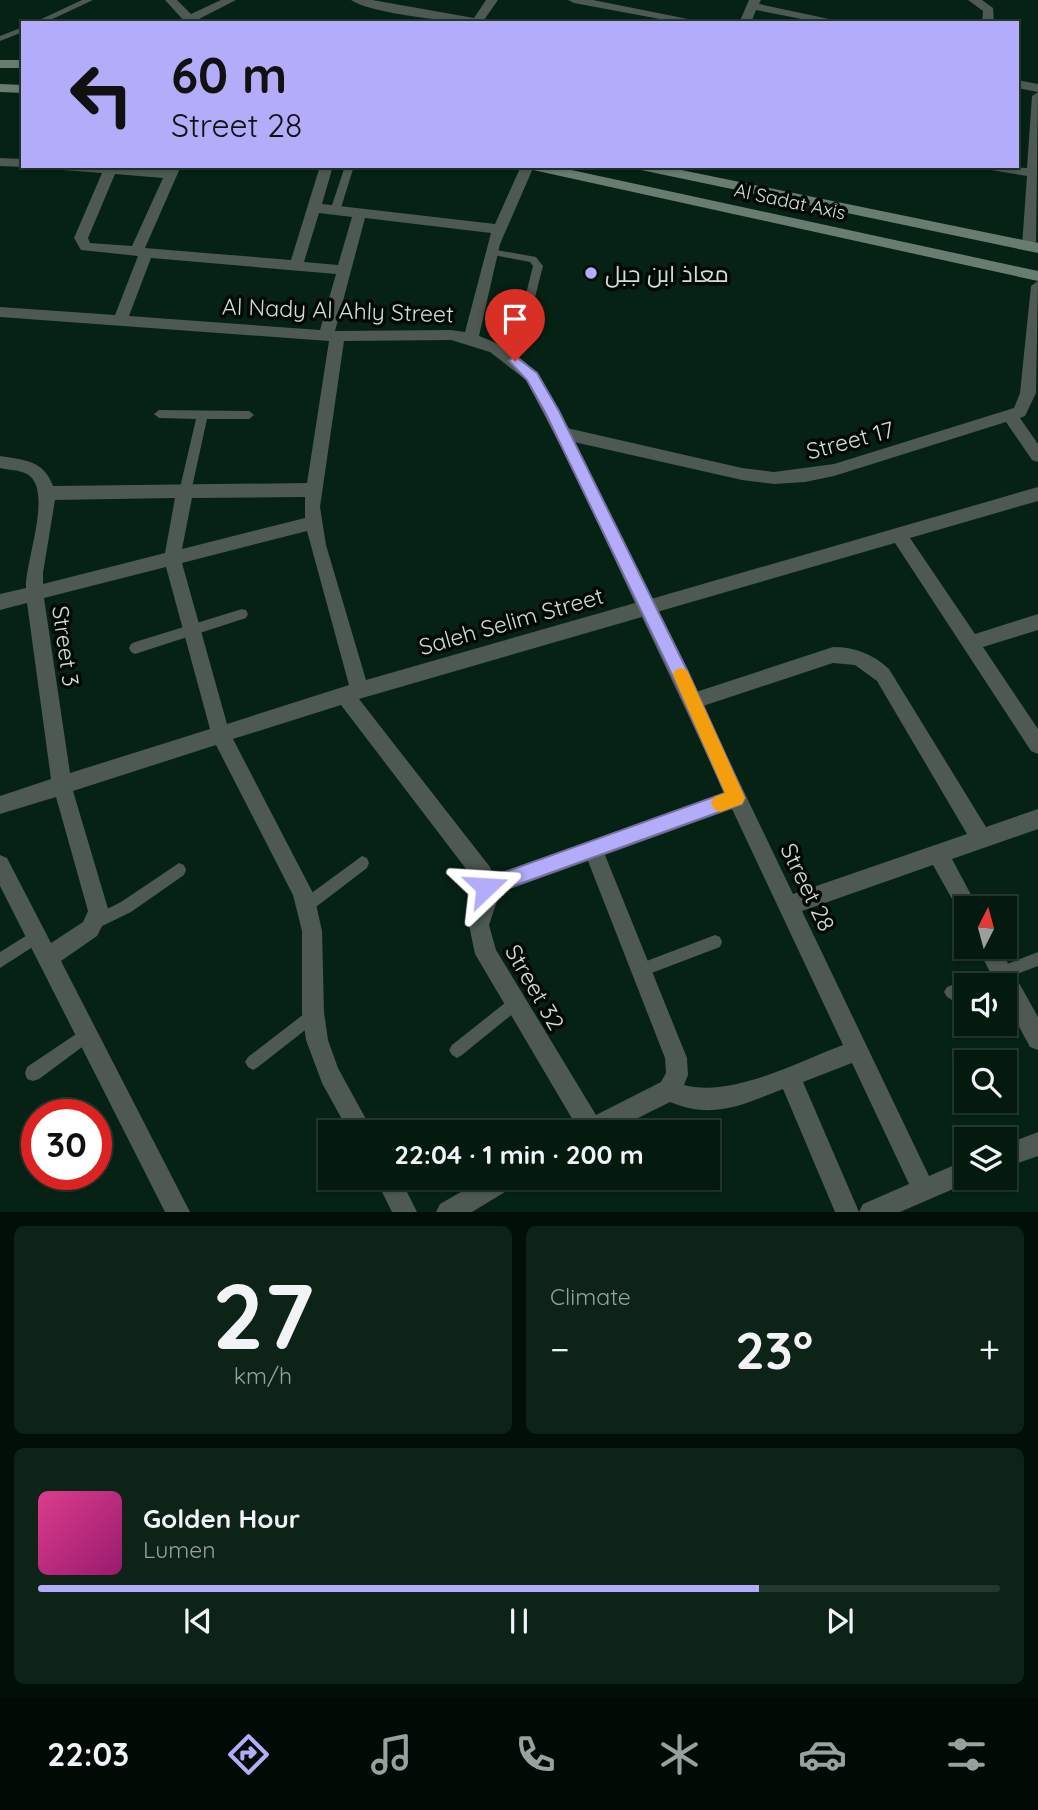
<!DOCTYPE html>
<meta charset="utf-8">
<style>
:root{--surface:#041a0f;--page:#0d2318;--text:#f1f3f6;--muted:#97a19e;--line:#25382f;--accent:#b3adf9}
body{margin:0;font-family:Quicksand,Cairo,sans-serif;background:var(--page);color:var(--text);height:100vh;display:flex;flex-direction:column;font-size:26px;white-space:nowrap}
*{box-sizing:border-box;margin:0}
p{font-size:23px;color:var(--muted)}
.icon{flex:none;width:38px;height:38px;fill:none;stroke:currentColor;stroke-width:2;stroke-linecap:round;stroke-linejoin:round}
.map{position:relative;height:1212px;overflow:hidden}
.drawer{display:flex;flex-direction:column;gap:14px;padding:14px;background:#020e08;flex:1}
.drawer>*{flex:none}
.banner{position:absolute;left:21px;top:21px;width:998px;height:147px;border-radius:0px;box-shadow:0 2px 5px #0004,0 0 0 2px var(--line);background:#b3adf9;color:#111;overflow:hidden}
.needle{width:46px;rotate:6deg}
.buttons{position:absolute;left:954px;top:896px;display:grid;gap:14px}
.buttons a{display:grid;place-items:center;width:63px;height:63px;border-radius:0px;background:var(--surface);box-shadow:0 2px 5px #0004,0 0 0 2px var(--line);font-size:35px}
.speed{position:absolute;left:21px;top:1099px;display:flex;gap:14px;font-size:35px;font-weight:700;text-align:center}
.speed>*{display:grid;place-content:center;width:91px;height:91px;border-radius:50%;background:var(--surface);box-shadow:0 2px 5px #0004,0 0 0 2px var(--line);line-height:1}
.speed .limit{border:10px solid #d22;background:#fff;color:#111}
.pin{position:absolute;display:grid;place-items:center;width:60px;height:60px;color:#fff;margin:-72px -30px;border-radius:50% 50% 50% 0;rotate:-45deg;box-shadow:0 0 7px #0007}
.pin .icon{rotate:45deg}
.me{position:absolute;width:77px;margin:-38px;rotate:70deg;stroke-linejoin:round;filter:drop-shadow(0 0 5px #0008)}
.turn{display:flex;align-items:center;gap:24px;height:147px;padding:0 35px;font-size:32px}
.turn .icon{width:91px;height:91px;stroke-width:2.5}
.turn b{display:block;font-size:49px;line-height:60px}
.big{font-size:52px;font-weight:700;line-height:1.1}
.drawer .card{flex:1;display:flex;flex-direction:column;justify-content:center;gap:10px;min-width:0;padding:0 24px;border-radius:10px;background:var(--page)}
.drawer .dial{align-items:center;gap:0}
.dial b{font-size:91px;line-height:1}
.song{display:flex;align-items:center;gap:21px}
.cover{width:84px;height:84px;border-radius:10px;background:linear-gradient(135deg,hsl(330 70% 55%),hsl(320 70% 35%))}
.played{height:7px;border-radius:4px;background:linear-gradient(90deg,var(--accent) 75%,var(--line) 75%)}
.keys{display:flex;justify-content:space-around;direction:ltr}
.heat{display:flex;justify-content:space-between;align-items:center;font-size:38px;direction:ltr}
.drawer .tiles{flex:1;display:grid;gap:14px;grid-template-columns:1fr 1fr}
.card:last-child{grid-column:span 2}
.trip{position:absolute;left:318px;top:1120px;width:402px;height:70px;border-radius:0px;background:var(--surface);box-shadow:0 2px 5px #0004,0 0 0 2px var(--line);font-weight:700;line-height:70px;text-align:center}
.tab-bar{display:flex;height:112px;justify-content:space-around;align-items:center;background:#020a06;color:var(--muted)}
.tab-bar .icon{width:49px;height:49px}
.tab-bar .on{color:var(--accent)}
.tab-bar b{font-size:32px;color:var(--text)}
.map>svg:first-child{display:block}
.lines{fill:none;stroke-linecap:round;stroke-linejoin:round}
.lane{fill:#4d5951;fill-rule:evenodd}
.street{fill:#4d5951;fill-rule:evenodd}
.secondary{fill:#687c70;fill-rule:evenodd}
.route{fill:#b3adf9;stroke:#7470a2;stroke-width:2}
.slow{fill:#f59e0b}
.poi-dot{fill:#b3adf9;stroke:#020904;stroke-width:2.5}
.labels{text-anchor:middle;dominant-baseline:central;stroke-width:7;stroke-linejoin:round;paint-order:stroke}
.far-street-label{font-size:19px;fill:#cfe0d5;stroke:#020904}
.poi-label{font-size:23px;fill:#cfe0d5;stroke:#020904;text-anchor:start}
.street-label{font-size:23px;fill:#cfe0d5;stroke:#020904}
</style>
<div class="map">
<svg width="1038" height="1212" viewBox="0 0 1038 1212">
<rect width="100%" height="100%" fill="#052214"/>
<g class="lines">
<!-- lane -->
<path class="lane" d="M82,0H93L44,23H33Z
M23,27V32L0,41V36Z
M345,166H354L340,211L335,214L330,211Z
M491,249L536,257L543,266L533,305L529,306L524,302L533,266L530,262L488,254V250Z
M159,410L249,411L254,415L249,419H207L191,492L185,497L179,492L196,419L159,418L154,414Z
M242,609L246,610L248,614L246,618L135,654L131,652L129,648L131,644L135,642Z
M362,856L367,858L369,863L367,868L312,910L307,912L302,910L300,905L302,900Z
M179,863L184,865L186,870L184,875L131,912L96,929L91,927L89,922L91,917L121,902Z
M37,929L42,931L44,936L42,941L0,968V952Z
M715,935L720,937L722,942L720,947L641,977L636,975L634,970L636,965Z
M1038,952V966L988,985H966V995L952,1000L947,997L944,992L947,987Z
M515,995L520,998L523,1003L520,1008L462,1055L457,1058L452,1055L449,1050L452,1045Z
M313,1007L318,1010L321,1015L318,1020L258,1067L253,1070L248,1067L245,1062L248,1057Z
M88,1026L93,1029L96,1034L93,1039L39,1079L33,1081L27,1079L25,1073L27,1067Z"/>
<!-- street -->
<path class="street" d="M165,0H177L191,14L221,0H236L197,20L199,23H186Z
M351,0H372L474,18L486,0H498L484,20L487,23C459,23 371,14 351,0Z
M568,0H593L708,23H681L574,3Z
M749,0H761L759,4L848,23H822L756,10L751,23H739Z
M968,0H982L993,8L994,23H982L983,11Z
M1017,80L1038,84V92L1017,88Z
M1038,92L1036,246L1029,251L1022,246L1027,176L991,170L985,166L1027,168L1032,96Z
M0,158L23,159V166H26L23,167L0,166Z
M56,166L167,169L168,166H181L145,248L291,260L320,166H333L322,204L495,224L521,166H534L500,244L479,336C534,357 541,379 567,428L742,468L774,472L834,464L1014,408L1020,393L1031,286L1038,281L1036,393L1025,416L1020,418L1038,444V462L1032,460L1006,422L834,476L805,482L774,484L742,480L574,442L651,599L1038,487V501L910,538L975,634L1038,614V630L983,647L1038,729V754L1031,751L895,543L657,612L696,692L833,647C855,647 873,654 889,669L986,827L1038,809V829L952,859L978,908H966V917L961,915L933,865L802,911L929,1176L966,1160V1178H975L974,1180L900,1212H859L863,1204L909,1184L852,1063L803,1082L859,1212H835L783,1089C742,1105 714,1120 670,1102L610,1132H575L577,1127L475,954L469,925L477,901L473,878L341,705L233,739L314,895L322,931L324,1012L328,1040L338,1068L373,1132H349L322,1083L306,1040L302,1012V931L293,895L216,745L73,791L109,912L97,936L61,961L190,1212H165L0,886V855L7,858L51,943L83,922L88,911L56,797L0,814V796L51,779L27,603L0,610V594L26,588C25,561 54,489 27,474C20,470 8,470 0,468V456C24,460 44,460 53,486L307,483L329,341L0,317V307L115,315L138,256L81,250L74,238L102,173L62,170ZM115,174L163,178L132,246L90,243L88,238ZM319,213L352,217L338,265L304,262ZM365,218L491,233L465,332L451,330L335,331ZM151,258L336,274L320,330L129,316ZM451,340L490,352L526,380L573,470L635,603L366,680L326,545L320,507L344,341ZM305,497V518L182,549L192,498ZM175,498L165,553L43,584V573L55,500ZM307,531L349,685L227,724L182,563ZM166,567L210,729L70,773L44,598ZM642,617L725,793L493,875L490,867L359,699ZM833,663L855,665L877,681L967,834L793,894L703,706ZM732,809L843,1045C797,1062 732,1098 684,1085L688,1075L687,1058L605,855ZM588,861L665,1058L666,1073L661,1082L596,1115L496,950L489,925L497,901L496,894Z
M977,947H999L1038,1017V1050L1030,1047L1004,999V985H997Z
M1038,1132V1156L1004,1168V1145Z
M375,1178H400L417,1212H392Z
M485,1178H519L515,1186L472,1212H436L440,1204Z"/>
<!-- secondary -->
<path class="secondary" d="M0,60H23V68H0Z
M0,84L23,85V93L0,92Z
M527,166H553L1038,271V281L533,170Z
M635,166H662L1038,243V253L641,170Z"/>
</g>
<!-- route -->
<path class="route" d="M515,356L537,373L559,411L688,672L745,798L742,804L736,806L486,896L480,894L477,887L480,881L725,793L675,681L545,412L527,380L509,361Z"/>
<!-- slow -->
<path class="slow" d="M681,668L687,670L745,798L742,804L720,812L714,809L711,803L714,797L725,793L673,675L675,670Z"/>
<!-- markers -->
<circle class="poi-dot" cx="591" cy="273" r="7"/>
<g class="labels">
<!-- far-street labels -->
<g class="far-street-label">
<text transform="translate(790 201) rotate(12)">Al Sadat Axis</text>
</g>
<!-- poi labels -->
<g class="poi-label">
<text x="605" y="273">معاذ ابن جبل</text>
</g>
<!-- street labels -->
<g class="street-label">
<text transform="translate(338 310) rotate(2)">Al Nady Al Ahly Street</text>
<text transform="translate(850 440) rotate(-15)">Street 17</text>
<text transform="translate(511 621) rotate(-16)">Saleh Selim Street</text>
<text transform="translate(66 646) rotate(82)">Street 3</text>
<text transform="translate(808 887) rotate(64)">Street 28</text>
<text transform="translate(535 987) rotate(60)">Street 32</text>
</g>
</g>
</svg>
<div class="buttons">
<a><svg class="needle" viewBox="-14 -14 28 28"><path d="M0-13l5 13h-10z" fill="#e53935"/><path d="M0 13l5-13h-10z" fill="#97a19e"/></svg></a>
<a><svg class="icon" aria-label="sound" viewBox="0 0 24 24"><path d="M4 9h4l5-4v14l-5-4H4zM17 9q2 3 0 6"/></svg></a>
<a><svg class="icon" aria-label="search" viewBox="0 0 24 24"><circle cx="10" cy="10" r="6"/><path d="M15 15l6 6"/></svg></a>
<a><svg class="icon" aria-label="layers" viewBox="0 0 24 24"><path d="M12 4l9 5-9 5-9-5zM3 14l9 5 9-5"/></svg></a>
</div>
<div class="speed"><div class="limit">30</div></div>
<div class="pin" style="left:515px;top:361px;background:#d93025"><svg class="icon" aria-label="arrive" viewBox="0 0 24 24"><path d="M6 21V4h12l-3 4 3 4H6"/></svg></div>
<svg class="me" style="left:486px;top:887px" viewBox="-20 -20 40 40"><path d="M0-17L14 15 0 8-14 15z" fill="#b3adf9" stroke="#fff" stroke-width="4"/></svg>
<div class="trip">22:04 · 1 min · 200 m</div>
<div class="banner">
<div class="turn"><svg class="icon" aria-label="left" viewBox="0 0 24 24"><path d="M17 20v-9H6M10 6l-5 5 5 5"/></svg><div><b>60 m</b>Street 28</div></div>
</div>
</div>
<section class="drawer">
<div class="tiles">
<div class="card dial"><b>27</b><p>km/h</p></div>
<div class="card"><p>Climate</p>
<div class="heat"><a>−</a><b class="big">23°</b><a>+</a></div>
</div>
<div class="card">
<div class="song"><i class="cover"></i><div><b>Golden Hour</b><p>Lumen</p></div></div>
<div class="played"></div>
<div class="keys"><svg class="icon" aria-label="previous" viewBox="0 0 24 24"><path d="M18 5L8 12l10 7zM5 5v14"/></svg><svg class="icon" aria-label="pause" viewBox="0 0 24 24"><path d="M8 5v14M16 5v14"/></svg><svg class="icon" aria-label="next" viewBox="0 0 24 24"><path d="M6 5l10 7-10 7zM19 5v14"/></svg></div>
</div>
</div>
</section>
<nav class="tab-bar">
<b>22:03</b>
<svg class="icon on" aria-label="directions" viewBox="0 0 24 24"><path d="M12 3l9 9-9 9-9-9zM9 14v-3h6M13 9l2 2-2 2"/></svg>
<svg class="icon" aria-label="music" viewBox="0 0 24 24"><path d="M9 18V5l10-2v13"/><circle cx="6" cy="18" r="3"/><circle cx="16" cy="16" r="3"/></svg>
<svg class="icon" aria-label="phone" viewBox="0 0 24 24"><path d="M5 4h4l2 5-3 2q2 4 5 5l2-3 5 2v4C11 20 4 13 5 4z"/></svg>
<svg class="icon" aria-label="climate" viewBox="0 0 24 24"><path d="M12 3v18M4 7l16 10M4 17L20 7"/></svg>
<svg class="icon" aria-label="car" viewBox="0 0 24 24"><path d="M5 17H2v-5l4-1 3-4h7l3 4 3 1v5h-3M9 17h6M6 11h13"/><circle cx="7" cy="17" r="2"/><circle cx="17" cy="17" r="2"/></svg>
<svg class="icon" aria-label="filters" viewBox="0 0 24 24"><path d="M4 7h16M4 17h16"/><circle cx="9" cy="7" r="2"/><circle cx="15" cy="17" r="2"/></svg>
</nav>
